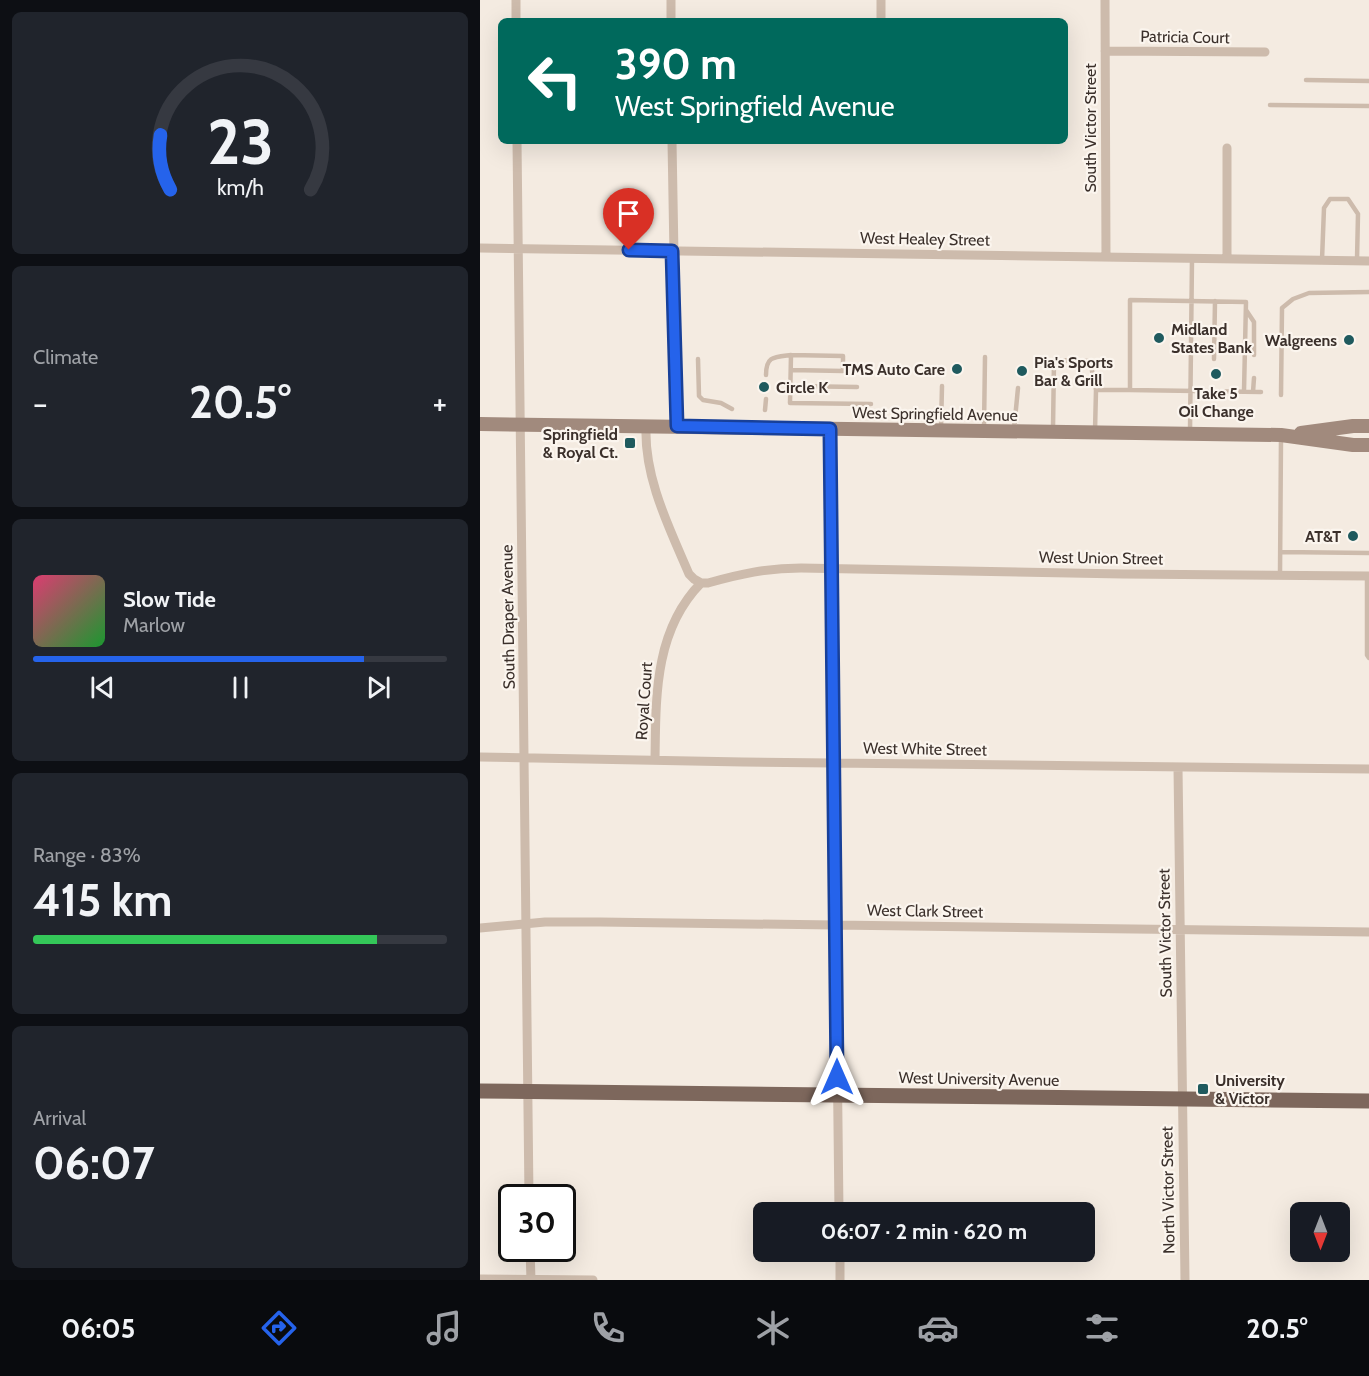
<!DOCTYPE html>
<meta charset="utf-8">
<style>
:root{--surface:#171b24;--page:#20242c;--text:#f1f3f6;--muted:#9ea1a6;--line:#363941;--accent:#2563eb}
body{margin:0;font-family:Cabin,sans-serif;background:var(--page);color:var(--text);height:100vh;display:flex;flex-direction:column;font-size:22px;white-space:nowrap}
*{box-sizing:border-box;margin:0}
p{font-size:20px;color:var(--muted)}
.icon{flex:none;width:33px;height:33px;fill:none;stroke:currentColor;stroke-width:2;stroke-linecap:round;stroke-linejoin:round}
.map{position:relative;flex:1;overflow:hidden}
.drawer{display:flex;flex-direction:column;gap:12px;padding:12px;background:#0d0f14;width:480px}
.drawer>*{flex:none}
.top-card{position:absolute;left:18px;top:18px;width:570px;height:126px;border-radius:9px;box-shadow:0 6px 24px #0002;background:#00695c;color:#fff;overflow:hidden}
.needle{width:39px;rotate:180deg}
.buttons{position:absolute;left:810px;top:1202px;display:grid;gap:12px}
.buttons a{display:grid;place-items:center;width:60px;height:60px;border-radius:9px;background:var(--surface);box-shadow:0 6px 24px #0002;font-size:30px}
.speed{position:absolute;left:18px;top:1184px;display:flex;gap:12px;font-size:30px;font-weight:700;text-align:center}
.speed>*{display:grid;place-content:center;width:78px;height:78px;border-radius:50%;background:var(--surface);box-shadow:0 6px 24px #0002;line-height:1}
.speed .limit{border:3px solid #111;border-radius:9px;background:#fff;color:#111}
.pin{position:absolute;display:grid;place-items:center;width:51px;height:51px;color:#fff;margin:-62px -26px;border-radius:50% 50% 50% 0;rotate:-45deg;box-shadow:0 0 6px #0007}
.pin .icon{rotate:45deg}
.me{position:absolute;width:66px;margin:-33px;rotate:0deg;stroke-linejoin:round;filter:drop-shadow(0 0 4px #0008)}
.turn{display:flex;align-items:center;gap:21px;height:126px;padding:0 18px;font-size:27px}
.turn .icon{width:78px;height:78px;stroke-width:2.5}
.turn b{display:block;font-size:42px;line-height:51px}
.big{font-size:45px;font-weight:800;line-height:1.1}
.drawer .widget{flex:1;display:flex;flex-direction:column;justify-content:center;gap:9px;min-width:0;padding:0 21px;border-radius:9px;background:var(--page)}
.drawer .dial{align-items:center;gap:0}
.dial svg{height:156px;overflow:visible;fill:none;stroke:var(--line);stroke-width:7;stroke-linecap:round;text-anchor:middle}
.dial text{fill:var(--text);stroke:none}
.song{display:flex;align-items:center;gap:18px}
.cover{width:72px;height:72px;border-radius:9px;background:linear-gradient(135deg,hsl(340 70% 55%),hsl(130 70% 35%))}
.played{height:6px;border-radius:3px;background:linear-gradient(90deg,var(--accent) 80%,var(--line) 80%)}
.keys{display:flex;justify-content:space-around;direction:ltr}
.heat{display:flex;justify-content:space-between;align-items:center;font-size:33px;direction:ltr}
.charge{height:9px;border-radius:4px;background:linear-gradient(90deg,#34c759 83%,var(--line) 0)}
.trip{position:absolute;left:273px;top:1202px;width:342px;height:60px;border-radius:9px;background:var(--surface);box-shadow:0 6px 24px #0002;font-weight:800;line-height:60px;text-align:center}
.tab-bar{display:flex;height:96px;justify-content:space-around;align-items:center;background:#090b0e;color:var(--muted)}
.tab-bar .icon{width:42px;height:42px}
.tab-bar .current{color:var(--accent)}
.tab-bar b{font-size:27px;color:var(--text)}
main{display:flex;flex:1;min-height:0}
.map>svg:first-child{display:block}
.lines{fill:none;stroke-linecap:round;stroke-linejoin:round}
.service{stroke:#cdbbac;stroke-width:4.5}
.minor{stroke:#cdbbac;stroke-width:9}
.secondary{stroke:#a18a7d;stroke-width:14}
.primary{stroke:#7d675c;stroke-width:15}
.route-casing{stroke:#184099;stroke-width:15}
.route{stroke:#2563eb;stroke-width:10}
.poi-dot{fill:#1f5a5e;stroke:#fbf5ee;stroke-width:2}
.labels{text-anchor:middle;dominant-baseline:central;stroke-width:4.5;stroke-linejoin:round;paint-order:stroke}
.street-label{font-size:16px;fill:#3b302b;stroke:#fbf5ee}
.poi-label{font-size:16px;font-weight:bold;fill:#3b302b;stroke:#fbf5ee;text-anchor:start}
</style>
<main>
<section class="drawer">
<div class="widget dial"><svg viewBox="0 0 100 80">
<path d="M14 69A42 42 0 1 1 86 69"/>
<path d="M14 69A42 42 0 0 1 9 41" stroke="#2563eb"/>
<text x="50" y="56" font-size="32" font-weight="700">23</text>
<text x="50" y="72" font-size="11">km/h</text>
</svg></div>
<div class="widget"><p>Climate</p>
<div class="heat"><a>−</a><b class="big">20.5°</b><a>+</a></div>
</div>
<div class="widget">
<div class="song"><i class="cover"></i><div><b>Slow Tide</b><p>Marlow</p></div></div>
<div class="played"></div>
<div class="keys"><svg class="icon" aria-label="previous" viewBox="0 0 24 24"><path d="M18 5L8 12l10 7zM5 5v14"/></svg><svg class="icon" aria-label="pause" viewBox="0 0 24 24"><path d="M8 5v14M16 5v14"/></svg><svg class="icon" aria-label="next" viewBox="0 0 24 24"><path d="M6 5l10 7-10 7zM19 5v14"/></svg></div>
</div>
<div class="widget"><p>Range · 83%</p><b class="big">415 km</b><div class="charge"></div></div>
<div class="widget"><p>Arrival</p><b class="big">06:07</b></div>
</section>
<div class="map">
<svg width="889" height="1280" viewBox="0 0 889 1280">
<rect width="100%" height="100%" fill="#f4ebe1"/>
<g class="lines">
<!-- service -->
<path class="service" d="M826,80L889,81
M790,105L889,106
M842,260L844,208L850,199H868L878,214L877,260
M766,310L774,322V355
M218,359L219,396L223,400L241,403L252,409
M734,359L735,301
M311,370L363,371V356L311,355L310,403L391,404
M286,375C286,356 294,357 311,355
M311,386L377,387
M764,391L766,302L650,300V390L781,392
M773,392L774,378
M801,395L802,308L813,299L829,293L889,292
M285,410L286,399
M461,428L462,386
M504,428L505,357
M534,429L538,388
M573,429L574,360L610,361L616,390
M615,431L616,390H650
M710,431L712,259
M800,552L889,553
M800,575L801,438
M887,577V655L889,658"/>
<!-- minor -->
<path class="minor" d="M191,0V21
M401,0V21
M625,0L626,257
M36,21V0
M625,51L785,52
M37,141L49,1197
M192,141L197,426
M747,148V258
M0,248L889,261
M166,426C164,478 189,527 209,574L214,579L221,583
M350,429L359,1212
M0,757L263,762L889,769
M175,760C176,697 174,631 221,583H228C260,574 287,568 321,568L643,574L889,576
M698,768L705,1280
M0,928L65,922H120L889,932
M50,1248L51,1280
M360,1251V1280
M0,1279L113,1280"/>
<!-- secondary -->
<path class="secondary" d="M0,424L801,435L873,445H889
M821,433L873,426H889"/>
<!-- primary -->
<path class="primary" d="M0,1091L889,1101"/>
</g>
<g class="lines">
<defs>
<path id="route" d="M149,250L192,251L197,426L350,429L357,1077"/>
</defs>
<!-- route casing -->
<use href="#route" class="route-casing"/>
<!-- route -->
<use href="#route" class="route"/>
</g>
<!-- markers -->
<g class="poi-dot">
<circle cx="679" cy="338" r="6"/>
<circle cx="869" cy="340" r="6"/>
<circle cx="477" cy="369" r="6"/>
<circle cx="542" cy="371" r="6"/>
<circle cx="736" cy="374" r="6"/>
<circle cx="284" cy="387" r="6"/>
<rect x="144" y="437" width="12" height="12" rx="3"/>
<circle cx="873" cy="536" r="6"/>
<rect x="717" y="1083" width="12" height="12" rx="3"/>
</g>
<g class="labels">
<!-- street labels -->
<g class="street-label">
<text transform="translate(705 37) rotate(1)">Patricia Court</text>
<text transform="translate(610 128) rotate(-90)">South Victor Street</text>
<text transform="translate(445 239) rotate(1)">West Healey Street</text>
<text transform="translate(455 414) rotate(1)">West Springfield Avenue</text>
<text transform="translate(621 558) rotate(1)">West Union Street</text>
<text transform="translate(28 617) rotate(-91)">South Draper Avenue</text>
<text transform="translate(164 701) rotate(-86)">Royal Court</text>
<text transform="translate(445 749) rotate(1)">West White Street</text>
<text transform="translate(445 911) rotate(1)">West Clark Street</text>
<text transform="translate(685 933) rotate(-91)">South Victor Street</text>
<text transform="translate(499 1079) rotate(1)">West University Avenue</text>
<text transform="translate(688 1190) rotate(-91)">North Victor Street</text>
</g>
<!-- poi labels -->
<g class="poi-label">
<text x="691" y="329">Midland<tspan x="691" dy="18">States Bank</tspan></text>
<text x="857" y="340" text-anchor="end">Walgreens</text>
<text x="554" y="362">Pia's Sports<tspan x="554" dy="18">Bar &amp; Grill</tspan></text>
<text x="465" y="369" text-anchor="end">TMS Auto Care</text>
<text x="296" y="387">Circle K</text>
<text x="736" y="393" text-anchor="middle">Take 5<tspan x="736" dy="18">Oil Change</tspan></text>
<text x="138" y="434" text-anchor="end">Springfield<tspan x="138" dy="18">&amp; Royal Ct.</tspan></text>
<text x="861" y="536" text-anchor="end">AT&amp;T</text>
<text x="735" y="1080">University<tspan x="735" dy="18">&amp; Victor</tspan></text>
</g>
</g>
</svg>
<div class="buttons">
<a><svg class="needle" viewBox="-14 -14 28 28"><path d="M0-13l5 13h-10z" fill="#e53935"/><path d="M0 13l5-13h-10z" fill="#9ea1a6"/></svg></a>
</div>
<div class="speed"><div class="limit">30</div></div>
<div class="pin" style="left:149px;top:250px;background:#d93025"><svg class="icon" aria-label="arrive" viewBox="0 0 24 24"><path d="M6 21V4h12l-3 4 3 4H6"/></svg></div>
<svg class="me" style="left:357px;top:1077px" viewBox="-20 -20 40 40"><path d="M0-17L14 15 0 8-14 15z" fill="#2563eb" stroke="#fff" stroke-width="4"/></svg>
<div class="trip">06:07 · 2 min · 620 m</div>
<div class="top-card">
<div class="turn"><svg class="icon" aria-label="left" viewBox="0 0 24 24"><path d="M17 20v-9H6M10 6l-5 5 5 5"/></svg><div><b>390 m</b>West Springfield Avenue</div></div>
</div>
</div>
</main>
<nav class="tab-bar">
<b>06:05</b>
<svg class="icon current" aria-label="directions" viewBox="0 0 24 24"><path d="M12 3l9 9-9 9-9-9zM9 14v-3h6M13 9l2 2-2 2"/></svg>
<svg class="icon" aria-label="music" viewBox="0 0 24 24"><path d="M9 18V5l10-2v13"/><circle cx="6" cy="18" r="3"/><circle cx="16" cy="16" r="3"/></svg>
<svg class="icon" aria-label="phone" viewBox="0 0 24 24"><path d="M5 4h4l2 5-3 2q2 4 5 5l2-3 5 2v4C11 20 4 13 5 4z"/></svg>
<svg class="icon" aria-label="climate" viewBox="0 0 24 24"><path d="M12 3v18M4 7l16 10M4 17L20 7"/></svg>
<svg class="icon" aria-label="car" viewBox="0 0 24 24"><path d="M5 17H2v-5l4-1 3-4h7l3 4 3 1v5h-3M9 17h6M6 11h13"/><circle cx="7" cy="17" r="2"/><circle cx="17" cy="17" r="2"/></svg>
<svg class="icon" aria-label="filters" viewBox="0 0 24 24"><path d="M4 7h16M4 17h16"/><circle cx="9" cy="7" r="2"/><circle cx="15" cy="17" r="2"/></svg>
<b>20.5°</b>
</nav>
